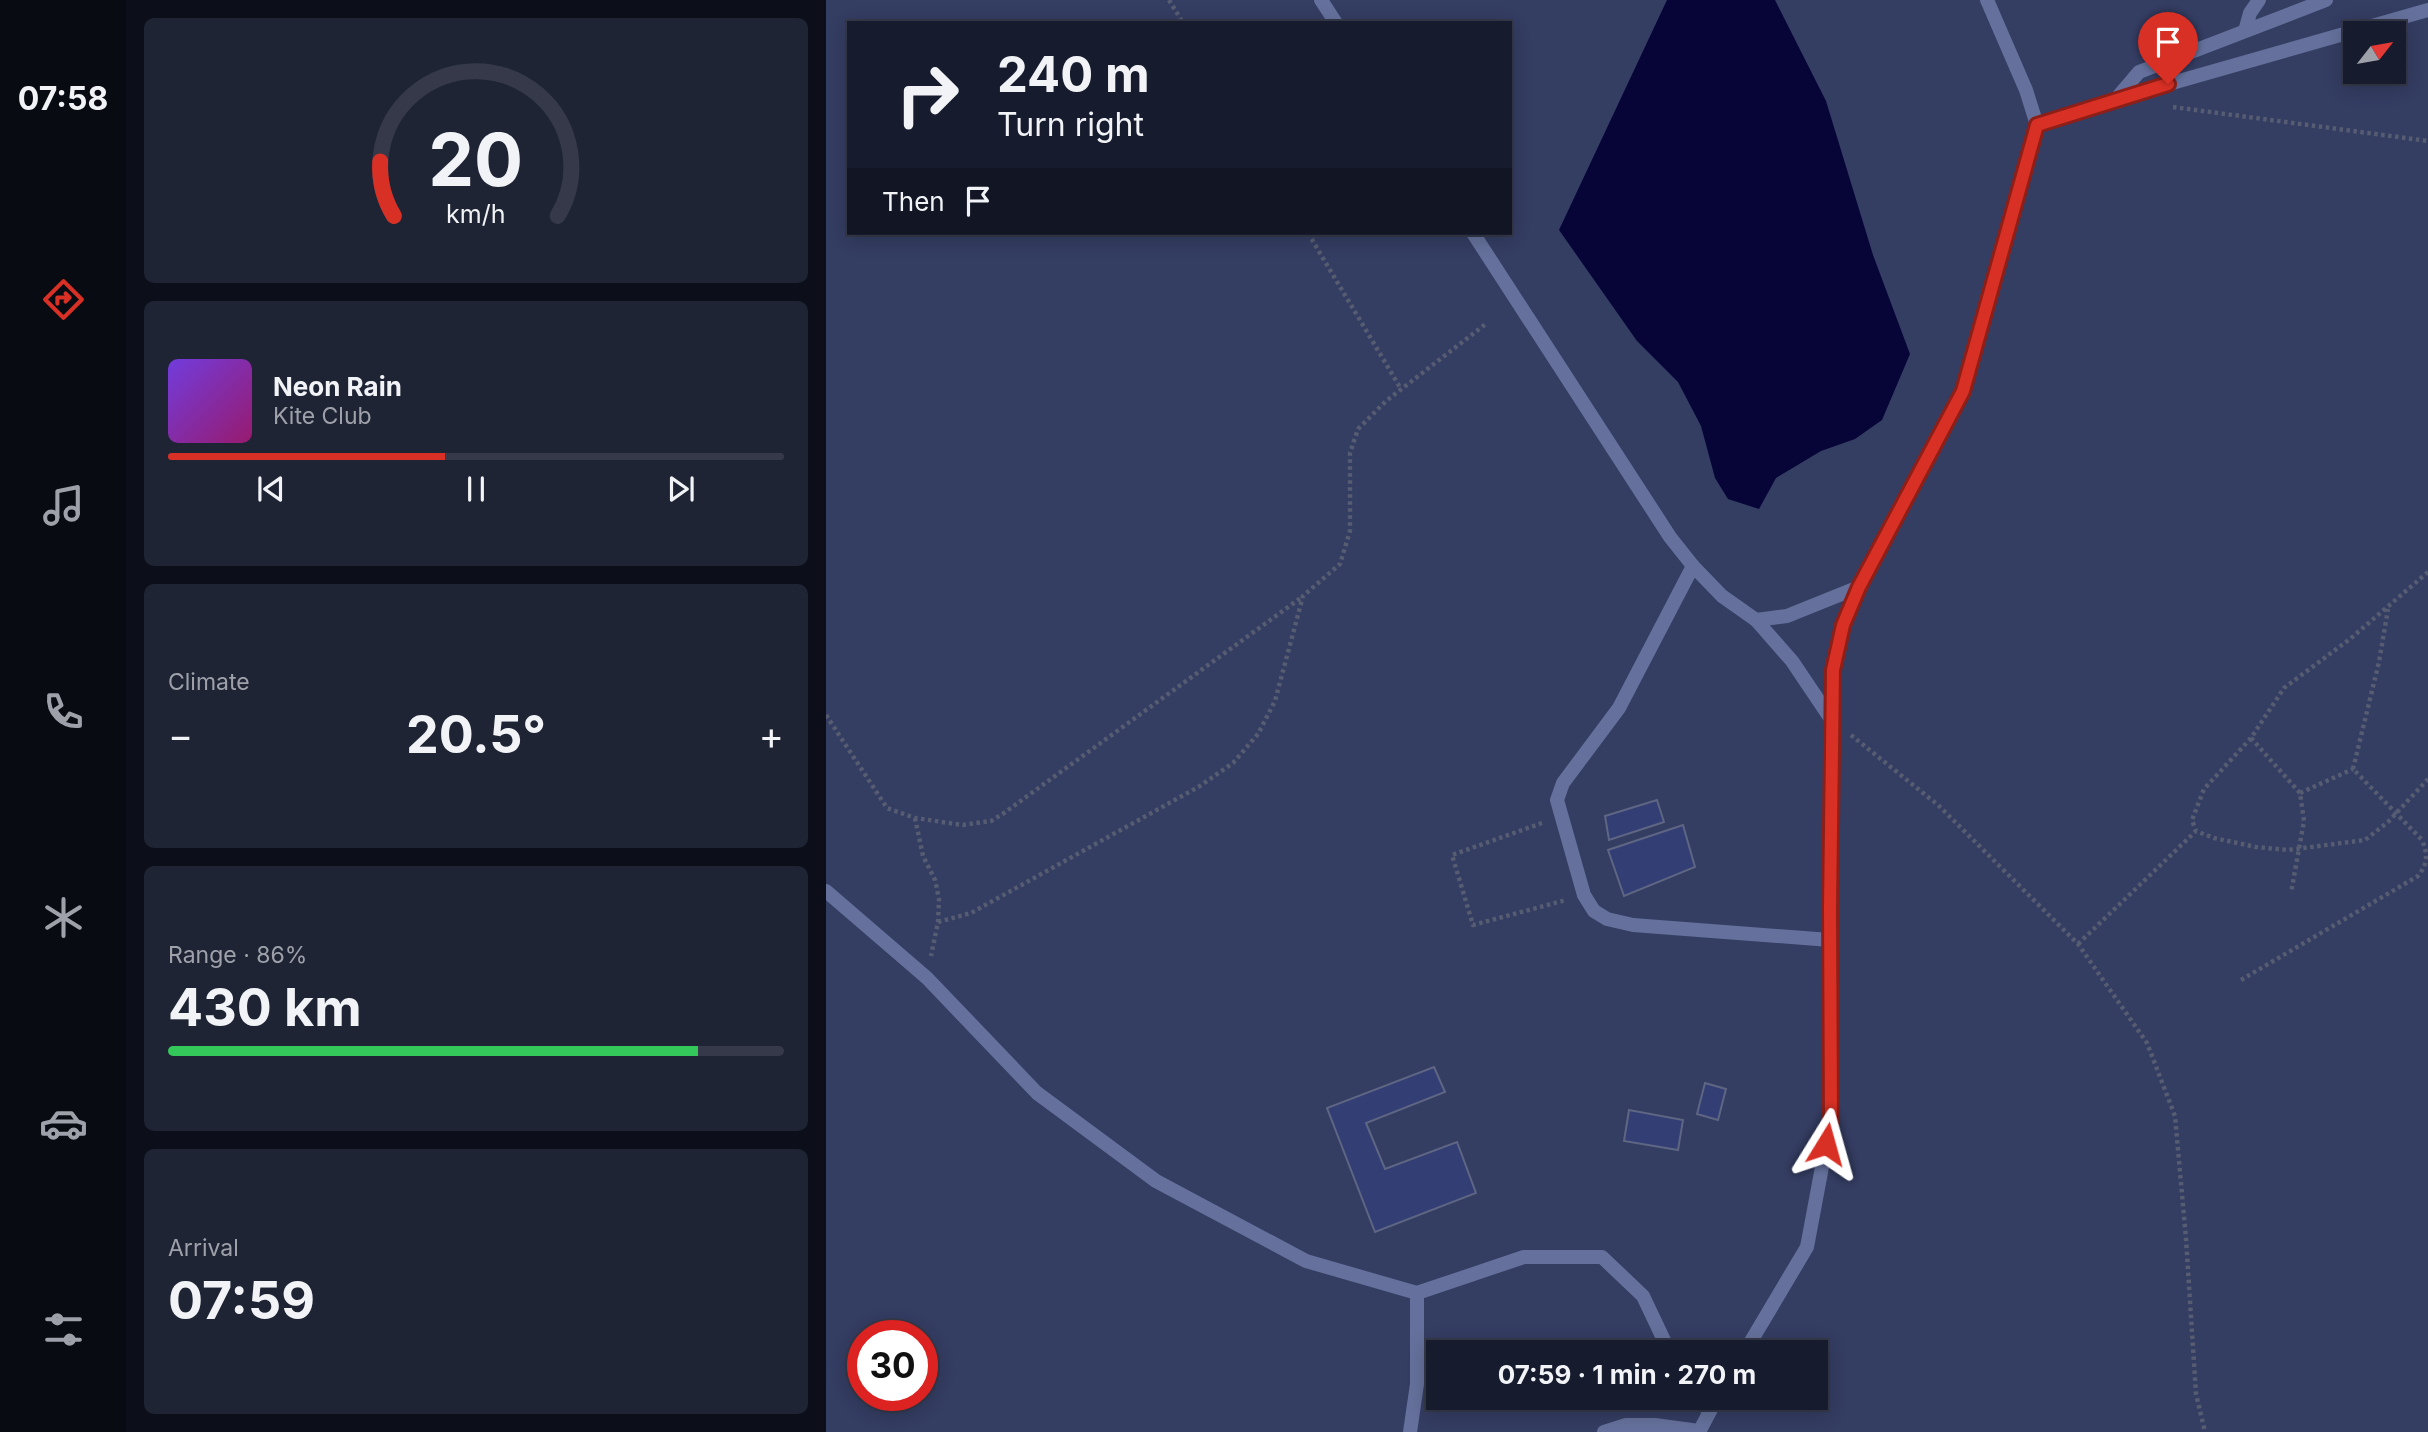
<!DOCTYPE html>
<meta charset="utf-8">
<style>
:root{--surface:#161b2d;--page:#1f2435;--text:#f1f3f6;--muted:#9ea1aa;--line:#353949;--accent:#d93025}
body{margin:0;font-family:Inter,sans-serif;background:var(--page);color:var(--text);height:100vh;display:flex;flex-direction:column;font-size:26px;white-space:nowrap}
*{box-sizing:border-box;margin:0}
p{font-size:23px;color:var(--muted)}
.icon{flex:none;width:38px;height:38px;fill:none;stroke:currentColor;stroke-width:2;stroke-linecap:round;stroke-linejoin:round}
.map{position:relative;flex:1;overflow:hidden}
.side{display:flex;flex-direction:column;gap:18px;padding:18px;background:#0c0f19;width:700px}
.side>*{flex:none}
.top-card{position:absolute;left:21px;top:21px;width:665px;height:214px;border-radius:0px;box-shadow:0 4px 18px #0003,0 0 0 2px var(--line);background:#161b2d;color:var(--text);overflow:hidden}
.needle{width:46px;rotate:59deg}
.buttons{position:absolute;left:1517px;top:21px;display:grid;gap:14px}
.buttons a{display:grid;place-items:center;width:63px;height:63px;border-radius:0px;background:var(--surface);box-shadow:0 4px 18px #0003,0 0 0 2px var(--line);font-size:35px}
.speed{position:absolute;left:21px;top:1320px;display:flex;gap:14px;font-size:35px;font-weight:700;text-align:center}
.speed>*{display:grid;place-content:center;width:91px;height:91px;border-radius:50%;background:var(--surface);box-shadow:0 4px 18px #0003,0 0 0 2px var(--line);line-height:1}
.speed .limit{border:10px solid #d22;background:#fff;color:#111}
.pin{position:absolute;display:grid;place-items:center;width:60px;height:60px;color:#fff;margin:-72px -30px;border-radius:50% 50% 50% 0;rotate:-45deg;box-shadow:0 0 7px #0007}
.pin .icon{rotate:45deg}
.me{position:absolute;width:77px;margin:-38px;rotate:8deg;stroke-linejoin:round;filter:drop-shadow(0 0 5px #0008)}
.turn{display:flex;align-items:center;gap:24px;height:147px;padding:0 35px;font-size:32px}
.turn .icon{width:91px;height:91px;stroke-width:2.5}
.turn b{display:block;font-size:49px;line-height:60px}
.then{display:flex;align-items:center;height:66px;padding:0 35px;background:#0003;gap:14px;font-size:26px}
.big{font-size:52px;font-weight:700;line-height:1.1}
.side .tile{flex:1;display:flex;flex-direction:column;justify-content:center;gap:10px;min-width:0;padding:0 24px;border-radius:10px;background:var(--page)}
.side .dial{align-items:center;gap:0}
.dial svg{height:182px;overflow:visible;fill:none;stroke:var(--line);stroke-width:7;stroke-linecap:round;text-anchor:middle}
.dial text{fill:var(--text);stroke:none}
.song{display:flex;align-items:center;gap:21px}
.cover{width:84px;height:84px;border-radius:10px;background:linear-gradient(135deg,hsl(260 70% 55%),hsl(320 70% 35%))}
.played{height:7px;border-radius:4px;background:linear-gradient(90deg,var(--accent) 45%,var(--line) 45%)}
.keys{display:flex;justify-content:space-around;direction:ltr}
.heat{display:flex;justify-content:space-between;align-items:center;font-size:38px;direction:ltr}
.charge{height:10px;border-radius:5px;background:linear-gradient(90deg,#34c759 86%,var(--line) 0)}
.trip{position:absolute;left:600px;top:1340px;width:402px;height:70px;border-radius:0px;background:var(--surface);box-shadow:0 4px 18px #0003,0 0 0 2px var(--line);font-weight:700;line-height:70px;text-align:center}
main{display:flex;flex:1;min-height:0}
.tabs{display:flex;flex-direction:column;width:126px;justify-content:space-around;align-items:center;background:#090b12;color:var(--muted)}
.tabs .icon{width:49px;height:49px}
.tabs .on{color:var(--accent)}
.tabs b{font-size:32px;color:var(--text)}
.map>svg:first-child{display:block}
.green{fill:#343d62;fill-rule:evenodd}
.water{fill:#070537}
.building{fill:#333e74;stroke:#5e6683;stroke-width:2}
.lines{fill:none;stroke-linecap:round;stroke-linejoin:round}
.path{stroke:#565c71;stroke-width:4.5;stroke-dasharray:3.5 3.5;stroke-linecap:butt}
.lane{stroke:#65719c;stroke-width:14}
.street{stroke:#65719c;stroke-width:14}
.route-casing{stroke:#8d1f18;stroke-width:18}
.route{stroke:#d93025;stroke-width:12}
</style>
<main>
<nav class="tabs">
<b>07:58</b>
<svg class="icon on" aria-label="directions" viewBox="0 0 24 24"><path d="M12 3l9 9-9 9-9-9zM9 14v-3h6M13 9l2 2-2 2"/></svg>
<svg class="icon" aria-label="music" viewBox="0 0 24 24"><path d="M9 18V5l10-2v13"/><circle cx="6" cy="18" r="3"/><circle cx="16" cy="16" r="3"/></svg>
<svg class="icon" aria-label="phone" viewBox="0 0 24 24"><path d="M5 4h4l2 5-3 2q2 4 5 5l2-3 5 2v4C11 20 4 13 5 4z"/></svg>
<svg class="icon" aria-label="climate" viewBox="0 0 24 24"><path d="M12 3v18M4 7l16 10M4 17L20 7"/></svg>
<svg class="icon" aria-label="car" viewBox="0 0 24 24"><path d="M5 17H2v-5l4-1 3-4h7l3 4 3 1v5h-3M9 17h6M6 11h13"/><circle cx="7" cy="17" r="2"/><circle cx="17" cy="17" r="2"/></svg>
<svg class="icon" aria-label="filters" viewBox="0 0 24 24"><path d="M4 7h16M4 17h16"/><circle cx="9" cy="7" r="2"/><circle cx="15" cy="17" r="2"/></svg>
</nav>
<section class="side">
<div class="tile dial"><svg viewBox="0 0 100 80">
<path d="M14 69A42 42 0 1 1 86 69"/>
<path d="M14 69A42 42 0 0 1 8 45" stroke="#d93025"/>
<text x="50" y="56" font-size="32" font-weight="700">20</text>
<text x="50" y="72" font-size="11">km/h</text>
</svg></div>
<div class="tile">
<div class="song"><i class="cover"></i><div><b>Neon Rain</b><p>Kite Club</p></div></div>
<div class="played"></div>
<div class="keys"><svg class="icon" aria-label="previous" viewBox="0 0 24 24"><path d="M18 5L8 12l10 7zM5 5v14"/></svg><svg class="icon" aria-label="pause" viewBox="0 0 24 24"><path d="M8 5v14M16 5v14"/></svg><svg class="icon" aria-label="next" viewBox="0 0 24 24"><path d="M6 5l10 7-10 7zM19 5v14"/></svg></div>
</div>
<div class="tile"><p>Climate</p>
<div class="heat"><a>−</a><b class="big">20.5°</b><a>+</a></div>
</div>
<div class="tile"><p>Range · 86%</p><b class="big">430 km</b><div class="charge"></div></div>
<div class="tile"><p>Arrival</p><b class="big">07:59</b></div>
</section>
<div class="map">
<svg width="1602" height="1432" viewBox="0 0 1602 1432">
<rect width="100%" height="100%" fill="#1e243c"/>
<!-- green -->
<path class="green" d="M0,0H1602V1432H0ZM23,23H684V233H23ZM1530,33H1568V72H1530ZM37,1335H96V1395H37ZM612,1353H990V1398H612Z"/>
<!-- water -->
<path class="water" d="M841,0H949L1000,101L1047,255L1084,354L1056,420L1029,439L995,451L950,478L933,509L902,499L889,478L875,426L852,382L811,341L733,230Z"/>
<!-- building -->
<path class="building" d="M831,800L838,822L783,840L779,816Z
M857,825L869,867L798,896L782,850Z
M608,1067L619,1092L540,1123L559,1169L631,1142L650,1193L549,1232L501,1108Z
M879,1083L900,1089L892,1120L871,1114Z
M803,1110L857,1120L852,1150L798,1141Z"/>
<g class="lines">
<!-- path -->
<path class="path" d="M343,0L357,23
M1347,107L1602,141
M482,233L575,389
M1602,572L1524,639L1458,688L1425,738L1378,789L1366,820L1370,831L1388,838L1430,847L1462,850L1539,840L1562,822L1602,779
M0,715L61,808L89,818L137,825L165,821L178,813L476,597
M1025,735L1112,805L1252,944L1321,1043L1349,1116L1360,1239L1370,1394L1379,1432
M1425,738L1474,793L1478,821L1465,893
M1527,769L1553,662L1562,609
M1474,793L1527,769
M89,818L97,856L109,880L113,899L112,922L105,956
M716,823L626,855L647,925L740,900
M112,922L145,913L374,786L407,763L432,734L449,701L477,596L514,564L524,531V453L532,429L560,401L661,323
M1252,944L1370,831
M1415,980L1592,876C1602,863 1602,855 1596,840L1527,769"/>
<!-- lane -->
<path class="lane" d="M1419,31L1424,13L1433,0
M1290,99L1313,72L1500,0
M1211,125L1290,99L1602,10
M867,566L793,708L737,783L731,800L758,895L768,911L781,919L807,925L1004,940
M930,620L961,616L1033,587
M1005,719L1007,670L1017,625L1033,587L1137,391L1211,125L1200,90L1161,0
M0,891L101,978L211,1093L330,1181L480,1261L591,1293L698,1257H776L817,1296L844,1353
M873,1398L883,1412
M584,1432L591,1384V1293
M778,1432L800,1425H829L873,1431"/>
<!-- street -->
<path class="street" d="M495,0L510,23
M647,233L844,537L867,566L896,596L930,620L966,661L1005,719V1119L981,1247L918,1353
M873,1432L891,1398"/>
</g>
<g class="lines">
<defs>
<path id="route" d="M1000,1144L1005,1119L1004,908L1007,670L1017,625L1033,587L1137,391L1211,125L1342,84"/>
</defs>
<!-- route casing -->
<use href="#route" class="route-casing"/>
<!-- route -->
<use href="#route" class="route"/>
</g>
</svg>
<div class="buttons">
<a><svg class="needle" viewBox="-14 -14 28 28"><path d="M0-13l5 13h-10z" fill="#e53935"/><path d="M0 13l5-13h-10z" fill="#9ea1aa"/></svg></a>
</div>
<div class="speed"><div class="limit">30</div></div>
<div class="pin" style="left:1342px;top:84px;background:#d93025"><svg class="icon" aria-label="arrive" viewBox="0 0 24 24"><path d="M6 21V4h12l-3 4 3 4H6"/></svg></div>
<svg class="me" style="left:1000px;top:1144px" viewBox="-20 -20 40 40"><path d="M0-17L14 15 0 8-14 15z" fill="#d93025" stroke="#fff" stroke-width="4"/></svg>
<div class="trip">07:59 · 1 min · 270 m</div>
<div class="top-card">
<div class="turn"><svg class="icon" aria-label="right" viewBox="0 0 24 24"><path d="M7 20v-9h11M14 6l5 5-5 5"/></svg><div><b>240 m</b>Turn right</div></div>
<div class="then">Then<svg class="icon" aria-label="arrive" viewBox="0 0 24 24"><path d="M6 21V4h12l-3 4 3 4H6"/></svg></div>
</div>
</div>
</main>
